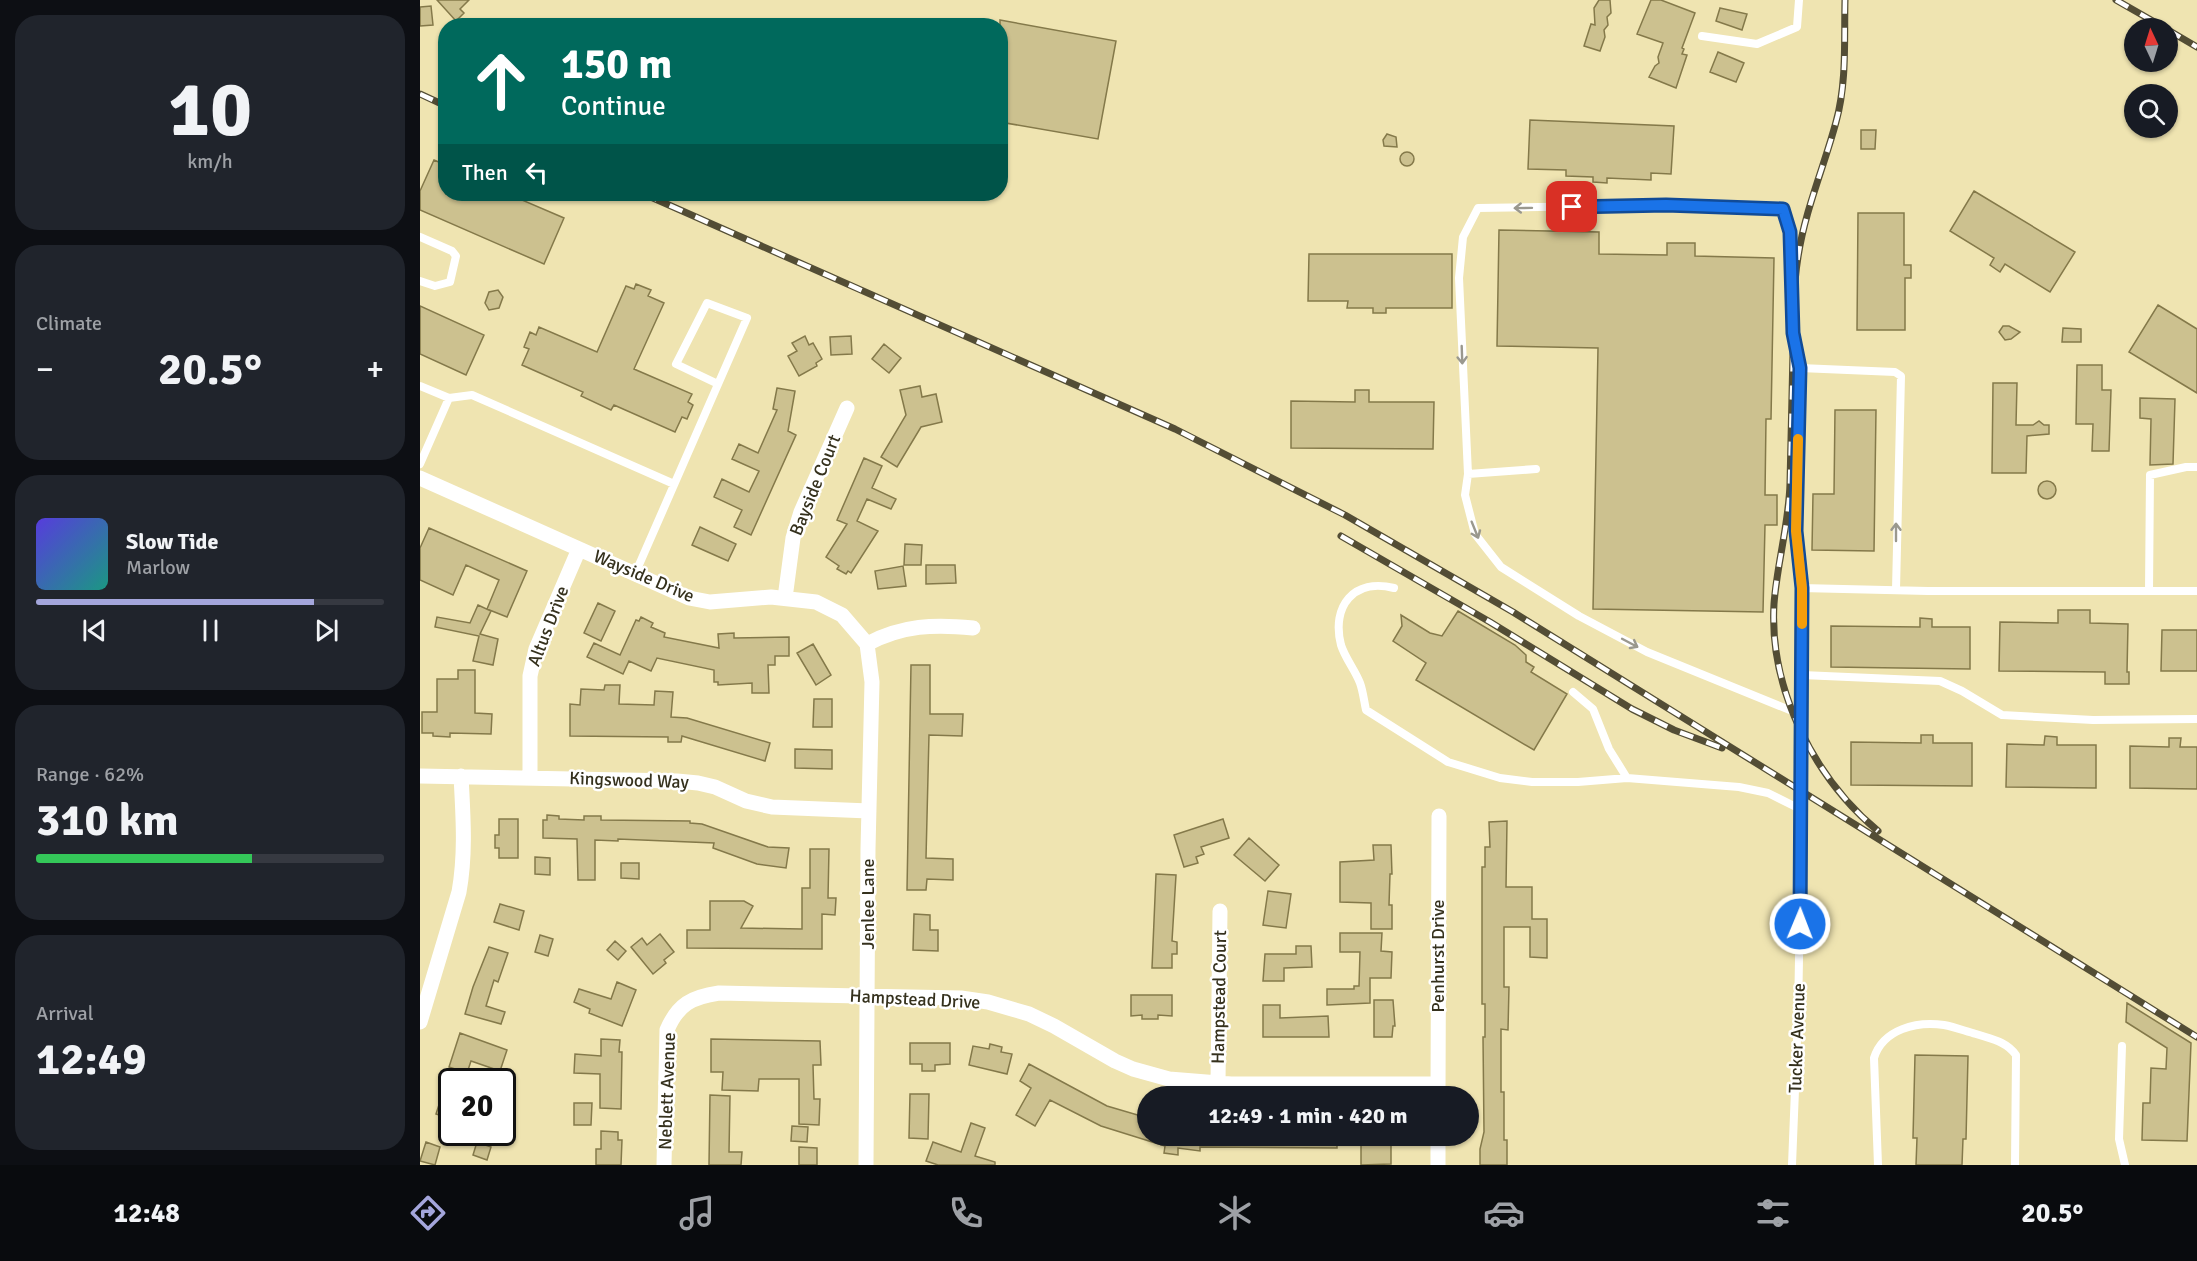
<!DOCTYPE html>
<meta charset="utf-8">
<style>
:root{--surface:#171b24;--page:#20242c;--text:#f1f3f6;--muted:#9ea1a6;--line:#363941;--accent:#a4a6dc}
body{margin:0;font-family:Signika,sans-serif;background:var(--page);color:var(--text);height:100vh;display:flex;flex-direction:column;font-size:22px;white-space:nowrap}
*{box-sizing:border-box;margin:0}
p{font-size:20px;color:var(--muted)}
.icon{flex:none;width:33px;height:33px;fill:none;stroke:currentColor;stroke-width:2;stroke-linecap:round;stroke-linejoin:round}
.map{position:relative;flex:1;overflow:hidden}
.side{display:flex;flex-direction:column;gap:15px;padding:15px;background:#0d0f14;width:420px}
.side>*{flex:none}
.banner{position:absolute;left:18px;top:18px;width:570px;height:183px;border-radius:24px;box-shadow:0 2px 4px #0004;background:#00695c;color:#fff;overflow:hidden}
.needle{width:39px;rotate:356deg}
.buttons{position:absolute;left:1704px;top:18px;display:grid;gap:12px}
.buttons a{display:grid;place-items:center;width:54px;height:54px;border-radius:50%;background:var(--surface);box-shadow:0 2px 4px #0004;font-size:30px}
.speed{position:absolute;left:18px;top:1068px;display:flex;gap:12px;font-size:30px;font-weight:700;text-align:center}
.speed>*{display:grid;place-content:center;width:78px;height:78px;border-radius:50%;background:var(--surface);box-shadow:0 2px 4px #0004;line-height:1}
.speed .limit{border:3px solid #111;border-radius:9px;background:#fff;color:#111}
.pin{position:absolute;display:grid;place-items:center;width:51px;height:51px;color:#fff;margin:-26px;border-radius:12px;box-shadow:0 3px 9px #0006}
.me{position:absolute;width:66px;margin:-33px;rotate:1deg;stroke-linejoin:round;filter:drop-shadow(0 0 4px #0008)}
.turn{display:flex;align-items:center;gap:21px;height:126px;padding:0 24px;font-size:27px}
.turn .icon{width:78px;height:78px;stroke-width:2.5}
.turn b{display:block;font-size:42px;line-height:51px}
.then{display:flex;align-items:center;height:57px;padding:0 24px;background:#0003;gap:12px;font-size:22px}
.big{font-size:45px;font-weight:700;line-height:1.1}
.side .card{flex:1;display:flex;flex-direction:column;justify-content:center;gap:9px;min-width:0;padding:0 21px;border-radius:24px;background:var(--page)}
.side .dial{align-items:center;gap:0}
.dial b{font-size:78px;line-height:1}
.song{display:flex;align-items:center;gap:18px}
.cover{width:72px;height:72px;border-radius:9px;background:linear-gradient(135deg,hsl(250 70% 55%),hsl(170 70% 35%))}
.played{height:6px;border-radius:3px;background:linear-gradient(90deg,var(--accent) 80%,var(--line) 80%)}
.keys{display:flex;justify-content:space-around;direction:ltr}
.heat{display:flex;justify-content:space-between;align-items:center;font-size:33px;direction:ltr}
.charge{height:9px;border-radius:4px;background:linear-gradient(90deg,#34c759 62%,var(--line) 0)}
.trip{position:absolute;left:717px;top:1086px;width:342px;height:60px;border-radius:30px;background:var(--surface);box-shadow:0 2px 4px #0004;font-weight:700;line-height:60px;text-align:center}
.tab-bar{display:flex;height:96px;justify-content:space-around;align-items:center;background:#090b0e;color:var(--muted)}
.tab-bar .icon{width:42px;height:42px}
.tab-bar .current{color:var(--accent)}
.tab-bar b{font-size:27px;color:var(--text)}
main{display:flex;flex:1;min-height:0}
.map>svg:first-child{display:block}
.building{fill:#ccc18f;stroke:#84794a;stroke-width:1.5}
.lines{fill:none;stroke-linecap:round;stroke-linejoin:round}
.service{stroke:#fff;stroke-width:8}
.minor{stroke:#fff;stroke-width:15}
.rail-casing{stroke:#534d35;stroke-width:7}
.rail{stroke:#fff;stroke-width:4.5;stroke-dasharray:14;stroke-linecap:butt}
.oneway{stroke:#9a988e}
.route-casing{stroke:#114b97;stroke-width:15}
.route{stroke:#1a73e8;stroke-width:10}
.slow{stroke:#f59e0b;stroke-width:10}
.labels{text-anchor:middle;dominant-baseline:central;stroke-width:5;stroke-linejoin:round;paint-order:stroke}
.street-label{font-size:18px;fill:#35311d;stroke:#fff}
</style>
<main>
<section class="side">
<div class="card dial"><b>10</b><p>km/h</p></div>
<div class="card"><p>Climate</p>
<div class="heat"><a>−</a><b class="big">20.5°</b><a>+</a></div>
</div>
<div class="card">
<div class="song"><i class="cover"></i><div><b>Slow Tide</b><p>Marlow</p></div></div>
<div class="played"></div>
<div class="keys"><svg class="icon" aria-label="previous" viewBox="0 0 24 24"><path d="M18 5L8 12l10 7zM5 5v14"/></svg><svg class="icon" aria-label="pause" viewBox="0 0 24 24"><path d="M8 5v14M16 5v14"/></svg><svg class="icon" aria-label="next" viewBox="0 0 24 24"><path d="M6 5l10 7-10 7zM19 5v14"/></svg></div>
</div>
<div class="card"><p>Range · 62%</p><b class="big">310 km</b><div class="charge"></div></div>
<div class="card"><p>Arrival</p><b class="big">12:49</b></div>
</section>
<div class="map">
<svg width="1777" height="1165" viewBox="0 0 1777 1165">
<rect width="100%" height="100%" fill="#efe4b1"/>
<!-- building -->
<path class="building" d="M17,0H49L40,9L44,13L36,21Z
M1179,0H1190L1191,13L1187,17L1188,25L1184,30L1185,37L1180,51L1164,46L1171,24L1175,25L1174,8Z
M1231,0H1241L1275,13L1262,48L1264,49L1262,54L1267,55L1256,88L1229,77L1235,66L1239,63L1238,57L1243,43L1217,34Z
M11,6L13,25L0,26V7Z
M1300,8L1327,14L1322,30L1296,21Z
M580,20L696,41L678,139L580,122Z
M1298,52L1324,63L1316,82L1290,72Z
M1110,120L1254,126L1251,174L1231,173V180L1187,178V183L1173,182V177L1146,176V170L1108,169Z
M1441,130H1456L1455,149H1441Z
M967,134L976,137L977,147L964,146L963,140Z
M980 159a7 7 0 1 1 14 0a7 7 0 1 1-14 0Z
M14,160L26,165V194H88L144,218L124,264L0,210V191Z
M1554,191L1655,252L1630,292L1585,264L1580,272L1570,265L1574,258L1530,231Z
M1438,213H1484V265H1491V278H1485V330H1437Z
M1079,230L1179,232V254L1247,255V243H1275V256L1354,258L1351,419H1346L1345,495H1357V525H1345L1343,612L1173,609L1178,348L1077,346Z
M889,254H1032V308H966V313H953V308H927L928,301H888Z
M216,284L231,290L228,296L244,303L214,369L272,394L268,402L273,405L267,419L262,417L255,432L194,405L191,410L161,396L163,392L102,365L109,349L104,347L110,332L116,335L119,327L177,352L206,286L214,289Z
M78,290L83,297L79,308L69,310L65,303L69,292Z
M1738,305L1777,329V393L1709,352Z
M0,306L64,335L46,375L0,354Z
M1583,326H1589L1600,332L1591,339L1585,340L1579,332Z
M1643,328L1661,329V342H1642Z
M385,336L389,345L393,343L402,359L396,363L397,366L379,376L368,356L377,351L372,343Z
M431,336L432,354L411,355L410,337Z
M464,344L481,358L469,373L452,359Z
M1657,365H1682V390H1691L1689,451H1672L1673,424H1656Z
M1573,383H1597L1596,425H1613L1619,421L1624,425H1629V434L1607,436L1606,473H1572Z
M500,386L502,397L516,394L522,422L501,427L477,467L461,457L486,415L480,390Z
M357,388L375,391L368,431L376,435L331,535L314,527L322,510L294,497L302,479L329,492L339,471L312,459L319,444L338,453L357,410L353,409Z
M935,390H949V402H1014L1013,449L871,448V401L935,402Z
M1720,398L1755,399L1753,464L1730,465L1731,419L1720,418Z
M1415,410H1456L1454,551L1392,550L1393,494H1414Z
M444,458L462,466L452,488L476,499L471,509L447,499L437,521L458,531L431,573L428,571L426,574L417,569L419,566L406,557L427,524L417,520Z
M1618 490a9 9 0 1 1 18 0a9 9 0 1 1-18 0Z
M280,527L316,544L308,561L272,545Z
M9,528L107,571L87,617L67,609L79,580L46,565L33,595L0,580V548Z
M485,544L502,545L501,565H484Z
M506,565H535L536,583L506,584Z
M483,566L486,586L458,589L455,571Z
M178,603L195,611L181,641L164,633Z
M58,605L71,611L60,634L78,639L73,665L53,661L59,636L15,627L17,617L50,623Z
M1638,610H1670V623L1708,624L1707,672H1709V684H1685V672L1579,671L1580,622L1638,623Z
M1038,611L1095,645L1106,655V662L1114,667L1111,672L1147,694L1114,750L996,680L1006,663L973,641L982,626L981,615L1010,633L1022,636Z
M221,617L233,623L231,627L245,633L244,637L299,648L298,634L314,633V638L369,637V656H355V665H348L349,693H332V683L298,685V682H294V670L237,658L231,671L209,661L203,674L167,657L174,643L200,655L216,620L219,621Z
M1500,618L1512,619V627H1550V669L1411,667V626L1500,627Z
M1742,630H1777V671H1741Z
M393,644L411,675L396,685L377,653Z
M491,665H510V714H543L542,736L509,735L506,858L533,859V880L507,879L506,890H487Z
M38,670H55V713L72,714L71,734L30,733V737L13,736V733H2V712H17V679H38Z
M185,685H200L199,704L234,705L235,691L253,692L251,717L267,718L350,743L345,761L262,736L261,742H248V737L150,736V704L160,705L161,689L184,690Z
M394,699H412V727H393Z
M1501,735H1513V743H1552V786L1431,785V742L1501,743Z
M1625,736L1637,737V745H1676V788L1586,787L1587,744L1624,745Z
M1749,738H1761L1760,747H1777V789L1710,788V746L1749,747Z
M375,749L412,750V769L375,768Z
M127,815L139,816V819L164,820V816H181V820L270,821V823L282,824L348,847L369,848L366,868L337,864L293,848L294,843L198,839V841L175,840V880H158L157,839L123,838V820H127Z
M79,819H98V858H79V848H75V835H79Z
M803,819L809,838L781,847L784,854L776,857L778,863L764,867L754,835Z
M1087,821L1086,887H1112V919H1127V958L1110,957V927H1084V987H1089L1088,1030L1081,1029V1092H1084V1140H1087V1165H1060V1149L1064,1132L1063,1037H1065V1004H1062V867H1065V847H1070L1069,822Z
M829,838L859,865L845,881L814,855Z
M953,845H971L972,874H970L969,905H972V929H951V903L920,902V862L954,860Z
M390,849H409L408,898H416L415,915L402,914V949L267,948V930H290V901H324L333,906L321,928L382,929V888H390Z
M115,857L130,858V875L115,874Z
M201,863H219V879L201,878Z
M736,874L756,875L752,941L757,942V954H752V968H732Z
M848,891L871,894L866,928L843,925Z
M80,904L104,911L99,930L74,922Z
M494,914L510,915V930H518V951L493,950Z
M920,933H962L961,951L972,952L971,978H950V1003L907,1005V989H934V986H939L940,952H920Z
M240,934L254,952L244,960L246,963L233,974L211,947L222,938L227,945Z
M120,935L133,939L128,956L115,952Z
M195,941L206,951L198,960L187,950Z
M876,946H891L892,967L864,968V981H843L845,954H876Z
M69,947L88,953L78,982L74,980L66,1006L85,1012L81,1024L45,1014L53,987Z
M197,982L216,990L202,1026L169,1013L170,1009L154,1002L159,989L191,999Z
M711,995H752V1016L738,1015V1019H722V1015L711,1016Z
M954,1000H973L975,1026H973L972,1037H954Z
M1707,1003L1771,1043L1767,1141L1722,1140L1723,1103H1730L1731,1068L1746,1069L1747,1048L1706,1022Z
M843,1005H860V1018L908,1016L909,1037H843Z
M40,1033L87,1050L80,1071L51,1061L47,1073L29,1067Z
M181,1039L200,1040L199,1052H202L201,1109L180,1108V1074L154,1073L155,1054L181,1056Z
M291,1039L400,1041L401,1065H393L394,1099H400L399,1125L379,1124V1079H339L338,1091L302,1090L303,1072H291Z
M490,1043H530V1064L515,1065V1071H502V1064H490Z
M570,1044L582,1047L581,1052L592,1054L587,1074L549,1065L553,1046L569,1049Z
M1495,1055L1548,1056L1546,1139H1543L1542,1165H1496L1497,1138H1493Z
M609,1064L687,1106L728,1118V1136H917V1148L780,1147V1151L758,1148V1155L744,1153L745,1146L681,1126L630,1100L615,1126L596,1115L611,1088L600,1081Z
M29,1074H32V1119L16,1114Z
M490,1094H509L508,1139L489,1138Z
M290,1095L310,1096L309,1152H322L321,1165H289Z
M154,1103H172L171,1125H154Z
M551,1123L565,1128L555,1156L575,1162V1165H518L506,1161L513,1142L541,1152Z
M372,1126L388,1127L387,1142L371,1141Z
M181,1131L198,1132V1140H202L201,1165H176V1149H181Z
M941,1136H971V1164L941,1165Z
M6,1142L20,1147L15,1165L0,1161Z
M57,1142L71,1147L67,1160L53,1155Z
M379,1147L397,1148V1165H379Z"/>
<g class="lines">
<!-- service -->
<path class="service" d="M1282,36L1337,44L1377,27L1379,0
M0,237L32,251L36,256L30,282L15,286L0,281
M1380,368L1373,333L1369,232L1363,209L1246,205L1058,208L1043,237L1039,278L1048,474L1045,495L1055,534L1081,567L1159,616L1227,652L1382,715
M0,386L29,398L0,464
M29,398L52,395L254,484
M1048,474L1116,469
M215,574L327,318L287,303L256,364L298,384
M974,588C934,578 911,606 921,645C925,658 935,670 940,683C943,691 944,701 946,710L1028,762L1080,778L1112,782H1158L1207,778L1319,787L1348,793L1382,810
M1381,588L1508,591H1777
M1729,591L1730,475L1766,467H1777
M1382,675L1520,681L1542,691L1582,715L1673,720L1777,719
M1153,692L1173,709L1189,749L1207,778
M1702,1046L1699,1139L1705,1165
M1372,1165L1378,1015L1382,792L1381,588L1376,531L1380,368L1475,372L1481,376L1476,590
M1458,1165L1454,1058C1463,1029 1497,1021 1524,1025C1535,1027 1545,1031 1556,1034C1571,1039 1586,1041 1596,1055L1595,1165"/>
<!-- minor -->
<path class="minor" d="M0,478L269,598L290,602L351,597L396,602L422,615L447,644L452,682L448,849L446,1165
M365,598L373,538L381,512L427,408
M447,644C482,625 515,624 553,628
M0,776L257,781L278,783L295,787L326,801L352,807L449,811
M110,778V676L116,649L159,549
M0,1022L39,892C46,853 43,815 41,776
M798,1083L800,911
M1018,1096L1019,816
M1018,1136V1165
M244,1165L247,1030C258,1004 272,997 299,993L541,998L568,1002L609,1014L634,1026L695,1061L713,1069L749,1079L811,1084H1018"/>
<defs>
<path id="rail" d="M1425,0C1424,40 1427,83 1416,122C1404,167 1385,210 1378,257C1373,288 1373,320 1373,352C1372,395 1371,439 1370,483C1369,524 1357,563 1354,604C1349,689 1394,778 1458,831
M1696,0L1745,28
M1748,30L1777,47
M0,94L26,106
M224,194L755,429L925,515L1093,612L1777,1037
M921,536L1070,622L1212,709L1254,730L1302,748"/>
</defs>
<!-- rail casing -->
<use href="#rail" class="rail-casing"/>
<!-- rail -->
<use href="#rail" class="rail"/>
</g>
<!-- one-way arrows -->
<defs><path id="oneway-shaft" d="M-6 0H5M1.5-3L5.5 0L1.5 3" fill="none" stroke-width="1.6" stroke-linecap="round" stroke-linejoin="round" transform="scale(1.5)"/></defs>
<g class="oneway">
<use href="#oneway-shaft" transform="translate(1103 208) rotate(179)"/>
<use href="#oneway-shaft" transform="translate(1042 355) rotate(88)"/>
<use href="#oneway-shaft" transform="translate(1055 530) rotate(68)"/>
<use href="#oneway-shaft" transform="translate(1476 532) rotate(-90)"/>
<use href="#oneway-shaft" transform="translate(1210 643) rotate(28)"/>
</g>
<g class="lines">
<defs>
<path id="route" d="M1152,207L1246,205L1363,209L1370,232L1373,333L1380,368L1376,531L1382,588L1380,924"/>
</defs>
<!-- route casing -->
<use href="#route" class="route-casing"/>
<!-- route -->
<use href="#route" class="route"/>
<!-- slow -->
<path class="slow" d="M1378,439L1376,531L1382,588V624"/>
</g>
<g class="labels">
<!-- street labels -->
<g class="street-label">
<text transform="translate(395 485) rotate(-68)">Bayside Court</text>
<text transform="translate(224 576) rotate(23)">Wayside Drive</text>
<text transform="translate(128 626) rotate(-69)">Altus Drive</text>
<text transform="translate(209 780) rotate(2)">Kingswood Way</text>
<text transform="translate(448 904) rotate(-90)">Jenlee Lane</text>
<text transform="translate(1018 956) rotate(-90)">Penhurst Drive</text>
<text transform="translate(799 997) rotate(-89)">Hampstead Court</text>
<text transform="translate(495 999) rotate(3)">Hampstead Drive</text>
<text transform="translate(1377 1038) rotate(-88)">Tucker Avenue</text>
<text transform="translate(247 1091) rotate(-88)">Neblett Avenue</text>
</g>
</g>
</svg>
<div class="buttons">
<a><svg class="needle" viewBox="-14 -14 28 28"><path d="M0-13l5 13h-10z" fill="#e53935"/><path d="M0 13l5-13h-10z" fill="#9ea1a6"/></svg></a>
<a><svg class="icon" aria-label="search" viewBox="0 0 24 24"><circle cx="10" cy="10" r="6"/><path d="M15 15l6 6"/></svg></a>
</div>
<div class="speed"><div class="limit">20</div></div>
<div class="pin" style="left:1152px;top:207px;background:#d93025"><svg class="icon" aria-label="arrive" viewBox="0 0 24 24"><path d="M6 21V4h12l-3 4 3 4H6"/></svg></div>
<svg class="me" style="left:1380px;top:924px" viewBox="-20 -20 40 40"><circle r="17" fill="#1a73e8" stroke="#fff" stroke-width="3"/><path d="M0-11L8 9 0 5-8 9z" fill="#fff"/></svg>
<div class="trip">12:49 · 1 min · 420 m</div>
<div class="banner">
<div class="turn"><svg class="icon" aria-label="ahead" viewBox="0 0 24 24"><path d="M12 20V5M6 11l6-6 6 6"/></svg><div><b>150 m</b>Continue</div></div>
<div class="then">Then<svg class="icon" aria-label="left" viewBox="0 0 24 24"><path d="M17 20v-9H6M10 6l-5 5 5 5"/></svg></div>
</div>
</div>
</main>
<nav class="tab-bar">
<b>12:48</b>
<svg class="icon current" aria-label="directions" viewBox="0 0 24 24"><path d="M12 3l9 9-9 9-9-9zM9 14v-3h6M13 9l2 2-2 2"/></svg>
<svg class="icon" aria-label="music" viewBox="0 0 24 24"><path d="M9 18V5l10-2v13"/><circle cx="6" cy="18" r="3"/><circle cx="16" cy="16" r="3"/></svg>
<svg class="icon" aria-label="phone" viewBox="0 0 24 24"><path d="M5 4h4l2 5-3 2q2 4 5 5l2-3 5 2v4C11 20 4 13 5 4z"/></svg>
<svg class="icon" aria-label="climate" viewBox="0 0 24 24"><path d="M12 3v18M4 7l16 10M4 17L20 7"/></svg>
<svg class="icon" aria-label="car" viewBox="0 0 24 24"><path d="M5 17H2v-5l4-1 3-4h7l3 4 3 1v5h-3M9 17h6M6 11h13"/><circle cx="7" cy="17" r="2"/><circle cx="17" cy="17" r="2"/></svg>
<svg class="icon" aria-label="filters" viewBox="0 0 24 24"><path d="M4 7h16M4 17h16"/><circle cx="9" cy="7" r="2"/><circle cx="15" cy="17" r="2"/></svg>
<b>20.5°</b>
</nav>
